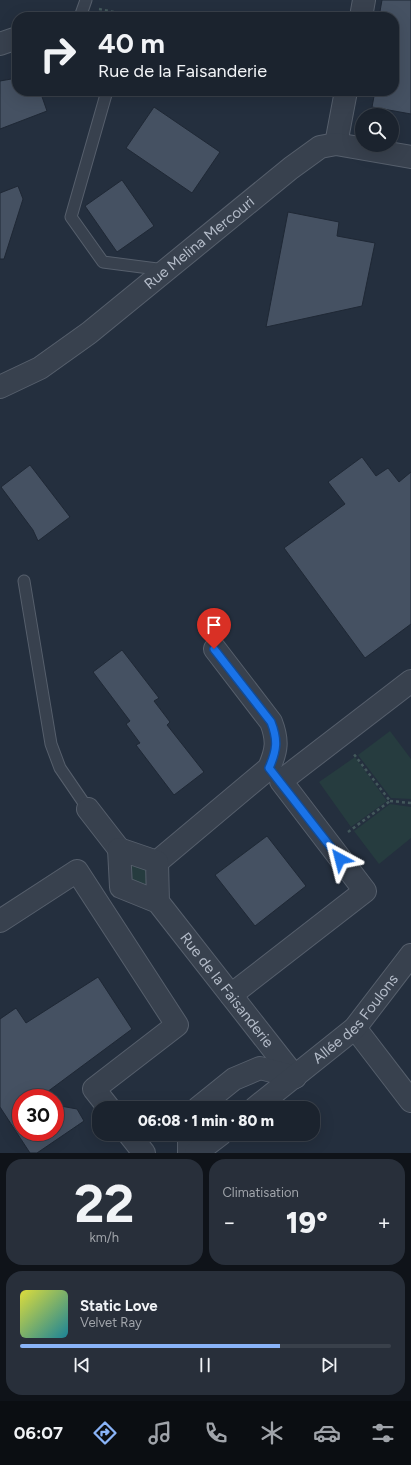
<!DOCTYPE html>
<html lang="fr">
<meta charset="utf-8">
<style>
:root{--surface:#1b232e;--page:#282f3a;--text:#f1f3f6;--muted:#a0a4aa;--line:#39404a;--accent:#8ab4f8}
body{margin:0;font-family:Figtree,sans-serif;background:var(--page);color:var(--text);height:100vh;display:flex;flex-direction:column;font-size:15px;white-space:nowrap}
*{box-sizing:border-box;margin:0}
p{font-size:13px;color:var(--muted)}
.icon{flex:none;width:22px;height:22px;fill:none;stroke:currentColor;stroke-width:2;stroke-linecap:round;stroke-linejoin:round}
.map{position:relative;height:1153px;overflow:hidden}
.details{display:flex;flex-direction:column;gap:6px;padding:6px;background:#0f1319;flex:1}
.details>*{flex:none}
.top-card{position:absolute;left:12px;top:12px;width:387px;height:84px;border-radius:16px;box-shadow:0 4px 16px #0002,0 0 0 1px var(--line);background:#1b232e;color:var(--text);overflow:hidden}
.controls{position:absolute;left:355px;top:108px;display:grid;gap:8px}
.controls a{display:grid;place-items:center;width:44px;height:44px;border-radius:50%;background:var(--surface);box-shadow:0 4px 16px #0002,0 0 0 1px var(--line);font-size:20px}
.speed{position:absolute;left:12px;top:1089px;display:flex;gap:8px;font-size:20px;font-weight:700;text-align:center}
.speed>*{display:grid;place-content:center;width:52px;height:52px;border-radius:50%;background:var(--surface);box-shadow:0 4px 16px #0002,0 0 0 1px var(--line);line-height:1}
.speed .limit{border:6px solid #d22;background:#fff;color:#111}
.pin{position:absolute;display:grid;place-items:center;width:34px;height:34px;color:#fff;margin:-41px -17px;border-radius:50% 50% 50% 0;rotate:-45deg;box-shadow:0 0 4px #0007}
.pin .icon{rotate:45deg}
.me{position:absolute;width:44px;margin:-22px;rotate:322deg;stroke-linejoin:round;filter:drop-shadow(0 0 3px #0008)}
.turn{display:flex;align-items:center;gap:14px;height:84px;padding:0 20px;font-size:18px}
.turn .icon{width:52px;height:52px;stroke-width:2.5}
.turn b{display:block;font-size:28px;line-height:34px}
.big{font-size:30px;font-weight:800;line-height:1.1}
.details .card{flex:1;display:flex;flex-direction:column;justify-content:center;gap:6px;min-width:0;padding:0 14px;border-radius:16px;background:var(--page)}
.details .dial{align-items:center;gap:0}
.dial b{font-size:52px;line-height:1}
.song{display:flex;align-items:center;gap:12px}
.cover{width:48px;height:48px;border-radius:6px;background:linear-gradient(135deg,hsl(60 70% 55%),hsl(190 70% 35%))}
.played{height:4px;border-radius:2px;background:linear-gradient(90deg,var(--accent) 70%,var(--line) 70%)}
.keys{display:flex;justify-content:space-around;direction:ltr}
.heat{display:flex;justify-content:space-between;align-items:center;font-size:22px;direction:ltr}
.details .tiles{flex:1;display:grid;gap:6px;grid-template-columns:1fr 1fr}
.card:last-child{grid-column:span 2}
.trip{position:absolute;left:92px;top:1101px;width:228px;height:40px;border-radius:16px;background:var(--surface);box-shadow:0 4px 16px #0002,0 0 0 1px var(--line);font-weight:800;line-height:40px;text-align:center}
.dock{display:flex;height:64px;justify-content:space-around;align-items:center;background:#0b0e12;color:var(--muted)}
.dock .icon{width:28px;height:28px}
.dock .active{color:var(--accent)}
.dock b{font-size:18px;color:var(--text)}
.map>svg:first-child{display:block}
.green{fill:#263c3f}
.building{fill:#455162;stroke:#1f2835}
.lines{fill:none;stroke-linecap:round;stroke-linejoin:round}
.lane-casing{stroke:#565f6c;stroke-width:13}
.street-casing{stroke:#565f6c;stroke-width:24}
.path{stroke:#44595c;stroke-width:2.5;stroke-dasharray:3 3;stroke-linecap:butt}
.lane{stroke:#38414e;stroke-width:11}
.street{stroke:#38414e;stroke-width:22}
.route-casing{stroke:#114b97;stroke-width:10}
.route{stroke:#1a73e8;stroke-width:7}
.labels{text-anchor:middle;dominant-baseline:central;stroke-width:4;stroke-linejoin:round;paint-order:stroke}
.street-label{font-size:15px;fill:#b4bcc9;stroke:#1d2633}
</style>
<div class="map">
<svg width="411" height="1153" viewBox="0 0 411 1153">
<rect width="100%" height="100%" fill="#242f3e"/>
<!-- green -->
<path class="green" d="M390,731L411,759V799L391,798L358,755Z
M355,757L387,801L351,827L319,782Z
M390,804L411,807V838L379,864L354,831Z
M129,864L144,866C148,873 151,880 144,887L127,877Z"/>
<!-- building -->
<path class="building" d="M382,0H411V114L372,107L375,91H394V17H379Z
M17,78V91H40L47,111L0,129V81Z
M154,107L220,152L192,193L126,148Z
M122,180L154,226L117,252L85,206Z
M18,186L23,199L4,259H0V193Z
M288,212L339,222L337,236L375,243L362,306L266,327Z
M362,457L376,476L388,468L399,482L411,472V624L365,658L284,548L345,504L328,482Z
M30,465L70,517L38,541L33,530L1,487Z
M122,650L159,698L154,701L170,722L167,725L204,772L174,795L136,745L140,743L126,724L130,721L93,672Z
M267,836L306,886L255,926L215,875Z
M98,977L132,1029L39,1098H21V1132H55V1105L77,1109L84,1121L37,1153H30L0,1107V1019L16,1008L26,1023Z"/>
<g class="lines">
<defs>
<path id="lane" d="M80,17L86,0
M107,91L71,217L103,262L165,270
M24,581L51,744L60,768L88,809"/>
<g id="street">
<path d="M361,17L364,0"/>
<path d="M0,44L17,38"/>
<path d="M336,144L346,91"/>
<path id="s1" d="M0,387L40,368L89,333L291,168L320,147L336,144L411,157"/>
<path d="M88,809L119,849"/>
<path d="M157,862L269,768C277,750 278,740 271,722L215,649"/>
<path id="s2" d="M158,902L157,862L119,849L121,887L158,902L295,1077"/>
<path d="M0,921L77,871L177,1025L94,1089L109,1108"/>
<path d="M231,995L365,891L281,781L411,681"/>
<path d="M355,1028L411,1101"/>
<path d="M198,1108L234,1079L260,1068L295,1077"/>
<path id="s3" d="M255,1108L355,1028L411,955"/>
<path d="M129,1134L144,1153"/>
<path d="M189,1134V1153"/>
<path d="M196,1153L221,1134"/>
</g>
</defs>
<!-- lane casing -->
<use href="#lane" class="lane-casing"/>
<!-- street casing -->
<use href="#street" class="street-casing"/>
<!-- path -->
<path class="path" d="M99,9L138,17
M390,801L411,803
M348,832L390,801L353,753"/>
<!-- lane -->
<use href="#lane" class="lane"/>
<!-- street -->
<use href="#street" class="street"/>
</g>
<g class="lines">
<defs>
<path id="route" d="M214,649L271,722C278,740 277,750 269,768L340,859"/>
</defs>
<!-- route casing -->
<use href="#route" class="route-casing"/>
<!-- route -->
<use href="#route" class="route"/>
</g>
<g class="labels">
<!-- street labels -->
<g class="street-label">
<text stroke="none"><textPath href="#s1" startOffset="247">Rue Melina Mercouri</textPath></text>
<text stroke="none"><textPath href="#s2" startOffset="270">Rue de la Faisanderie</textPath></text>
<text stroke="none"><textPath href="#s3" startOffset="135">Allée des Foulons</textPath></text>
</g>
</g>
</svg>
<div class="controls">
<a><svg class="icon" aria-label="search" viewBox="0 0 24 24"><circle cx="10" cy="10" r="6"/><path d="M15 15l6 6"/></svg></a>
</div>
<div class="speed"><div class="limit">30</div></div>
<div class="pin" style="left:214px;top:649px;background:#d93025"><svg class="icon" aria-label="arrive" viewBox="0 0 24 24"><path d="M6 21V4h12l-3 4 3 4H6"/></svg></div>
<svg class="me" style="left:340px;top:859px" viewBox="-20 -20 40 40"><path d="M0-17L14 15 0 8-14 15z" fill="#1a73e8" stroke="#fff" stroke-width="4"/></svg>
<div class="trip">06:08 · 1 min · 80 m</div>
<div class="top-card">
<div class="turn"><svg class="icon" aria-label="right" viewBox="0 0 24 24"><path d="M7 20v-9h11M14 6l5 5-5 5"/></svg><div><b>40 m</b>Rue de la Faisanderie</div></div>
</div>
</div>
<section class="details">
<div class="tiles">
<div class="card dial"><b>22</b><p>km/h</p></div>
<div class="card"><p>Climatisation</p>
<div class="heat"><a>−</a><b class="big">19°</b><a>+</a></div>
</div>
<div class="card">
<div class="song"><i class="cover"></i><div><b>Static Love</b><p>Velvet Ray</p></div></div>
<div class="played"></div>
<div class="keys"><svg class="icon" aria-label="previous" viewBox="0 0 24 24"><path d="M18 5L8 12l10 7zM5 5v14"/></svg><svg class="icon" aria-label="pause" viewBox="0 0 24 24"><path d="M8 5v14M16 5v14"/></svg><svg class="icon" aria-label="next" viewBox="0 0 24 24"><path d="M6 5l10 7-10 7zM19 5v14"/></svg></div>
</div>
</div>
</section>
<nav class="dock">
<b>06:07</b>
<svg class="icon active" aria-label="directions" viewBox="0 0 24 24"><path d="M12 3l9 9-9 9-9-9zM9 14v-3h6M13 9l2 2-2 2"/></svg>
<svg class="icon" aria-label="music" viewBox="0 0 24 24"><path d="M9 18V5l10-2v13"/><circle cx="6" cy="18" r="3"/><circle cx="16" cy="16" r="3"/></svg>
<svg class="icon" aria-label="phone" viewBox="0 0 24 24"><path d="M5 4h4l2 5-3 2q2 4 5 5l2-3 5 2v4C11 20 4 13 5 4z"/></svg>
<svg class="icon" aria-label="climate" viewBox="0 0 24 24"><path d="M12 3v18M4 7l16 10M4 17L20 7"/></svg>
<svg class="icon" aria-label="car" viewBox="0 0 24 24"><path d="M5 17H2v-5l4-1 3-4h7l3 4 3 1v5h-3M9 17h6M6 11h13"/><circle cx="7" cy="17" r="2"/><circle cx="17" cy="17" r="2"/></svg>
<svg class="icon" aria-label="filters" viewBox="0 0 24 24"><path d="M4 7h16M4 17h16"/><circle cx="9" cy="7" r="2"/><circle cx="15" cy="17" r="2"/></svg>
</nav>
